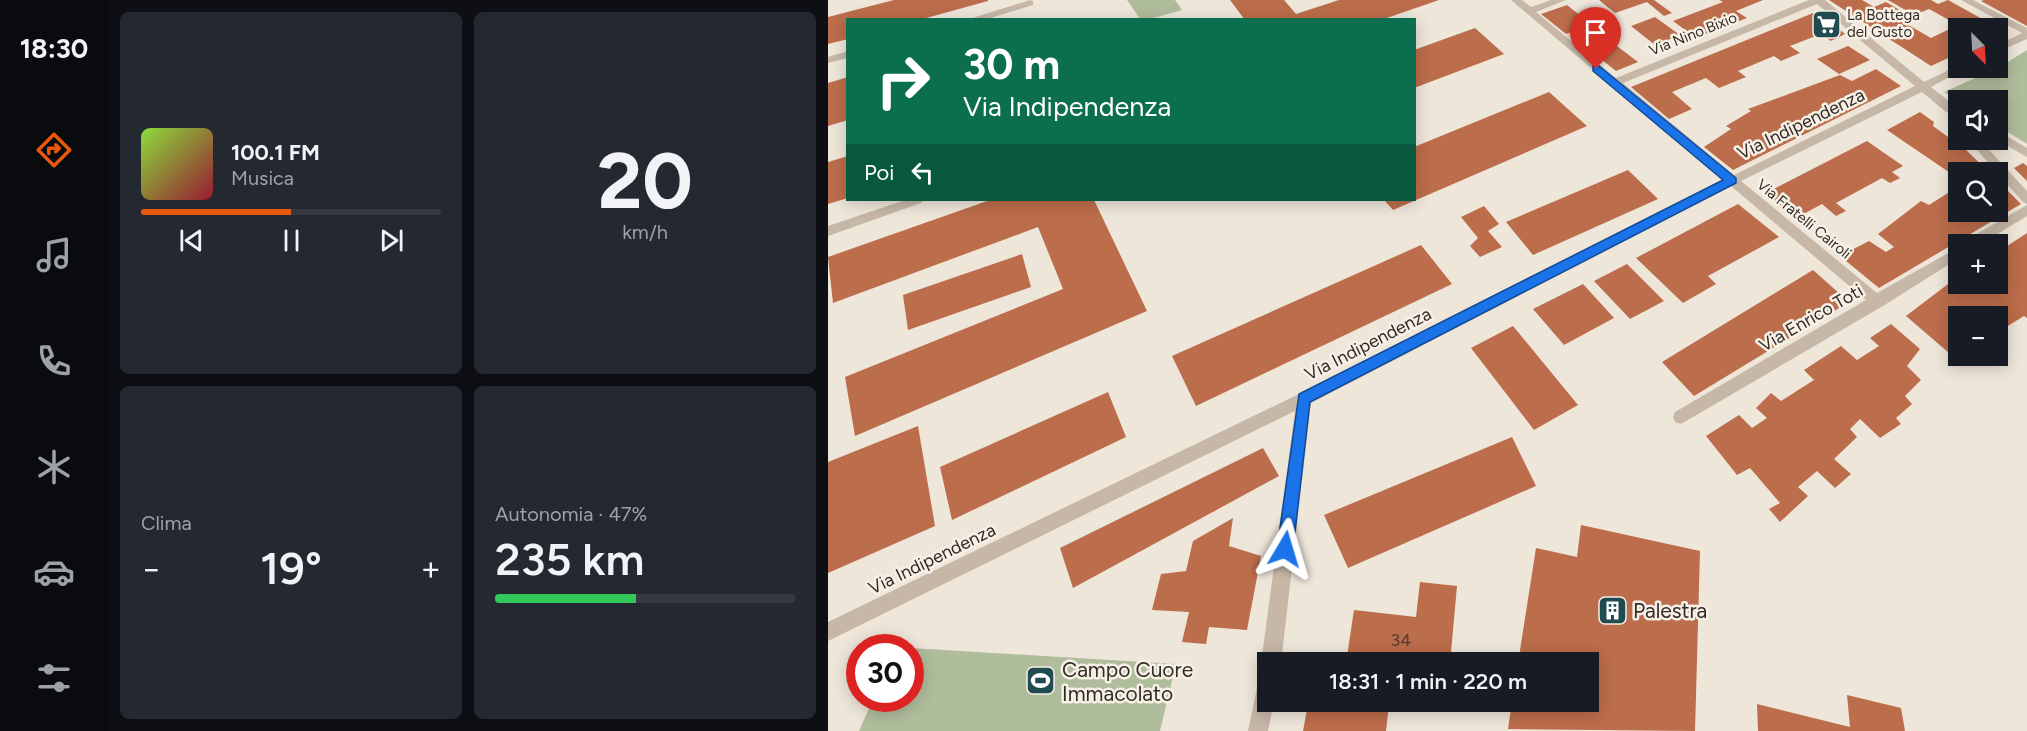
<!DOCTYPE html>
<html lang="it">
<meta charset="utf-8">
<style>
:root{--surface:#171b24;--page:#242831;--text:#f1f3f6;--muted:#9ea1a6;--line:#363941;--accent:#ea580c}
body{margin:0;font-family:Figtree,sans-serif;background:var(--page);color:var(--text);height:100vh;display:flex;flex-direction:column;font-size:22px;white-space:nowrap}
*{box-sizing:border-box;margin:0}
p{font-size:20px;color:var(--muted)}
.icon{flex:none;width:33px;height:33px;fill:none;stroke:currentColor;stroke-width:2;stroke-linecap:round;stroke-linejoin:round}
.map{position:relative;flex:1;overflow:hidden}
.drawer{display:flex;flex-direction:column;gap:12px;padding:12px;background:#0d0f14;width:720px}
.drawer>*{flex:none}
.guide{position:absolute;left:18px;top:18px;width:570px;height:183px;border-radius:0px;box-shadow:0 3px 15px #0003;background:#0b6e4f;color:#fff;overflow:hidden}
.needle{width:39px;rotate:156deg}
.buttons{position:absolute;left:1120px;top:18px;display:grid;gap:12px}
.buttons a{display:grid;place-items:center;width:60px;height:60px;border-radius:0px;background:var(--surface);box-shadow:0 3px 15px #0003;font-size:30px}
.speed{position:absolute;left:18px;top:634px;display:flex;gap:12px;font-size:30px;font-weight:700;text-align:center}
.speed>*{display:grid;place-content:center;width:78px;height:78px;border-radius:50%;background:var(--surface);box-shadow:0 3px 15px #0003;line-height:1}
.speed .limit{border:9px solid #d22;background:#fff;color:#111}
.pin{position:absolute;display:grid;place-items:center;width:51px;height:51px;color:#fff;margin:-62px -26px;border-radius:50% 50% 50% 0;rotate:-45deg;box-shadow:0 0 6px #0007}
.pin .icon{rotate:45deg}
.me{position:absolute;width:66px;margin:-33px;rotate:7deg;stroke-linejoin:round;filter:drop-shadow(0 0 4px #0008)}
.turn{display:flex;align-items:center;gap:21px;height:126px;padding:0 18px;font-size:27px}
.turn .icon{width:78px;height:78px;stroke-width:2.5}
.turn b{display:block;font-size:42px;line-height:51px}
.then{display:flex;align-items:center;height:57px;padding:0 18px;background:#0003;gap:12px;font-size:22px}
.big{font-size:45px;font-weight:600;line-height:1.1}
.drawer .widget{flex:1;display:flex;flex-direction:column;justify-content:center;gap:9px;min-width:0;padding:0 21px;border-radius:9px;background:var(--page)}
.drawer .dial{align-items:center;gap:0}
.dial b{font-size:78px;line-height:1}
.song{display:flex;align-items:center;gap:18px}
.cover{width:72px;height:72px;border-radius:9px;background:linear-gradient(135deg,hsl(90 70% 55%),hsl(350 70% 35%))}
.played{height:6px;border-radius:3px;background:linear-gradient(90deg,var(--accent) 50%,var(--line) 50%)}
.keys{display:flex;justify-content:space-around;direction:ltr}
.heat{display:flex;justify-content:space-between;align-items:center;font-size:33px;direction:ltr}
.charge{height:9px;border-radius:4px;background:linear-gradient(90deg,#34c759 47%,var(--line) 0)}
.drawer .tiles{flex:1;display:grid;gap:12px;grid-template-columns:repeat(2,1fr)}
.trip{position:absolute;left:429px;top:652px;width:342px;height:60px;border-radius:0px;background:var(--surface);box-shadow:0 3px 15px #0003;font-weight:600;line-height:60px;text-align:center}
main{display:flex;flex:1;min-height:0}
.dock{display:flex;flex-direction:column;width:108px;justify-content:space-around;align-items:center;background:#090b0e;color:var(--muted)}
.dock .icon{width:42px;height:42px}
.dock .active{color:var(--accent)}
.dock b{font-size:27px;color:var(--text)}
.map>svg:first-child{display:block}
.green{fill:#b0bd9c}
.building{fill:#bc6d4b}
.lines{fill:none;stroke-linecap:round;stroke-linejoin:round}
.lane{fill:#c6b7a7;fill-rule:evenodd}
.street{fill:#c6b7a7;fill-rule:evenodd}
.route{fill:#1a73e8;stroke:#114b97;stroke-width:1.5}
.labels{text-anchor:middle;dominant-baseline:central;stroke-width:5;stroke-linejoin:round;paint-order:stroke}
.far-poi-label{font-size:15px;fill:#332c27;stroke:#f7f0e6;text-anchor:start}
.far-street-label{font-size:15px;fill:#332c27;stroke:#f7f0e6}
.street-label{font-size:18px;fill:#332c27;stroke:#f7f0e6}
.near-number-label{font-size:18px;fill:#553c30}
.near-poi-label{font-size:21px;fill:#332c27;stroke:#f7f0e6;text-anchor:start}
</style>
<main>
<nav class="dock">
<b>18:30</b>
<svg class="icon active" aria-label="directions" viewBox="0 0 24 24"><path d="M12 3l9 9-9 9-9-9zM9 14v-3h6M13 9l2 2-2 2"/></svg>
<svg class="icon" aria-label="music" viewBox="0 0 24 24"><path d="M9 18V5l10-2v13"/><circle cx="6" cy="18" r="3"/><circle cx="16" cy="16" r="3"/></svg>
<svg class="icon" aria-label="phone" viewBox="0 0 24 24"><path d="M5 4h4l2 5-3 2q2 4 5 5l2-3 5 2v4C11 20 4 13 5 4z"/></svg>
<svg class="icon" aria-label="climate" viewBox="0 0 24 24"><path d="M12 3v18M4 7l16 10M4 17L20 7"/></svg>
<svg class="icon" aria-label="car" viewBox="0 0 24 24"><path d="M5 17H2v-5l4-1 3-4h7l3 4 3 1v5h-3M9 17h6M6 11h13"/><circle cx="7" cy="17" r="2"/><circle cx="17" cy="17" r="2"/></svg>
<svg class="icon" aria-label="filters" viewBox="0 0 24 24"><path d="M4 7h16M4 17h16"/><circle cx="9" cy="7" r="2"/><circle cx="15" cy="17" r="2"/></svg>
</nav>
<section class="drawer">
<div class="tiles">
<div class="widget">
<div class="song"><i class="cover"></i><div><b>100.1 FM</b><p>Musica</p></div></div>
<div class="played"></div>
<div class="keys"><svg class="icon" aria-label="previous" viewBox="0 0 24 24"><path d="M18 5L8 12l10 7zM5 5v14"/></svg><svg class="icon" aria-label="pause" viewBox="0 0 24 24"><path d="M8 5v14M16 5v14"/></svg><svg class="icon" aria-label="next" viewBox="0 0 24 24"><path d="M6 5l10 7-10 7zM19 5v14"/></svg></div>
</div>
<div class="widget dial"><b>20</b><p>km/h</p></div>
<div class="widget"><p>Clima</p>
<div class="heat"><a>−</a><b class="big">19°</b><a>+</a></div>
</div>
<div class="widget"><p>Autonomia · 47%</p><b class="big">235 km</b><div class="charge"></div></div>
</div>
</section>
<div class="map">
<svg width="1199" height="731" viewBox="0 0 1199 731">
<rect width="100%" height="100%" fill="#efe6da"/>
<!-- green -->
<path class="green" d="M299,0H347L354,10L322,19H312Z
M1199,50V144L1170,126V100L1131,102L1116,92L1170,68Z
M83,648L348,664L332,731H31L45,699H82Z"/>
<!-- building -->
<path class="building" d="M66,0H160V1L91,20H20V39L0,44V17Z
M402,0H456L468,14L511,0H611L553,20H417Z
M771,0H826L844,13L836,16L819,2L787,13Z
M891,0H935L908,11L919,18L868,38L845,21L895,2Z
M1001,0H1034L1046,7L1058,2L1085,18L1075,22L1103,38L1130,25L1101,9L1086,15L1060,0H1103L1110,4L1120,0L1176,31L1170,34V28H1131V53L1103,66Z
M1156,0H1199V26L1153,1Z
M739,5L764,25L738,34L713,14Z
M990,11L1017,34L1003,41L993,34L962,46L972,53L953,61L946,56L910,71L918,77L891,88L878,78L844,92L864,109L841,119L803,87Z
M827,17L852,35L827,45L803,26Z
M647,28L676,54L586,88V50Z
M781,40L810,62L788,71L759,48Z
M1020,46L1042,60L1011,74L989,59Z
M1048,69L1073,86L905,170L876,147L903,129L898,126L923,111L920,109L1012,75L1024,81Z
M20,77V120L0,126V83Z
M721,92L759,126L565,210L556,200H586V147Z
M1092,112L1106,122L1105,126L1138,150L1161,172H1131V179L1059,130Z
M1039,141L1075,166L1064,172L1072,178L1062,183L1054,178L1008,203L1018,211L1008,216L994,204L968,218L938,193Z
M20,156V198L0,204V162Z
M1195,163L1199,166V181L1186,168Z
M800,170L830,199L705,255L678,222Z
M1170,181L1193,204L1051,288L1012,256L1041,241L1058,252L1066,247L1050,234L1093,201L1101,205L1131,186V212H1170Z
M162,200H266L319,311L27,436L17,377L235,289L210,227L5,303L0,257Z
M910,204L951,237L880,276L888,284L855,303L808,258Z
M656,206L671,224L660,231L674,247L652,257L642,246L650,238L633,217Z
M1199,233V318L1196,316L1170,332V316H1131V357L1128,359L1078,316L1124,281L1135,291L1145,284H1170V252Z
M593,245L624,284L368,406L344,356Z
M194,254L203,287L80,330L75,295Z
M799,264L836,301L802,319L766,281Z
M985,270L1021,302L866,396L834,362Z
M755,284L786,318L736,345L705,309Z
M1063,324L1092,349L1079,366L1093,380L1077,396L1084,404L1068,418L1073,424L1052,438L1032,419L1022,429L1029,437L1006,459L1023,474L1007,488L989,471L970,487L980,496L952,522L941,509L952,503L922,468L909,475L878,436L911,415L924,428L939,418L928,408L943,393L953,401L986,380L976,370L1013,346L1029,360L1051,346L1042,338Z
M685,326L750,405L706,430L643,348Z
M280,392L298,437L124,520L112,467Z
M90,426L107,526L0,573V462Z
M684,437L708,486L520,568L496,515Z
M435,448L451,476L245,588L232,548Z
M405,518L401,546L433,556L419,630L381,627L378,644L354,642L361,612L324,610L333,574L358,571L365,541Z
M753,525L872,551L867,731L680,729L684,702H760V663H690L708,548L749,557Z
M592,582L629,586L622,663H518L526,610L588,617Z
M1019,695L1073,708L1077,731H930L929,704L1022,727Z
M511,702H619L618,712L561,705L558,731H475L480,704L510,707Z"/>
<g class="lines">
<!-- lane -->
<path class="lane" d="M202,0L205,1V5L156,20H138Z
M20,51V58L0,63V57Z
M77,200H95L93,203L0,236V226Z"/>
<!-- street -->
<path class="street" d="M683,0H694L703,7L723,0H738L708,12L788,78L981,0H997L1096,82L1129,66L1138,68L1103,87L1131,109V118L1118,112L1094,92L913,181L1049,293L1131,247V258L1055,306L853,424L847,422L845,417L847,412L1038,300L903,186L483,403L453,663H440V671L433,663L467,411L0,641V622L471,394L895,180ZM989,4L1087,86L906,175L795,83Z
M1133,0H1145L1199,28V39L1170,52V45L1194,33Z
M1170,131L1199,148V157L1169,140Z
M1140,140H1152L1199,191V204L1195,202Z
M1199,205V216L1153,244H1137L1138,240Z
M440,673V702H446L440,731H420L430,683L433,676Z"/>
</g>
<!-- route -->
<path class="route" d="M765,66H771L908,178V183L482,402L465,549L462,555L457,557L451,555L449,549L471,394L895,180L765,71Z"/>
<!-- icons -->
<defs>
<symbol id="supermarket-square" viewBox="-11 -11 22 22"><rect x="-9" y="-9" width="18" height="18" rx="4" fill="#204b51" stroke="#f7f0e6"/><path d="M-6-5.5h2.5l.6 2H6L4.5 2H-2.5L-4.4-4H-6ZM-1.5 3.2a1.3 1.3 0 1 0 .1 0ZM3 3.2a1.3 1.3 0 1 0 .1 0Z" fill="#fff"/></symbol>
<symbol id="building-square" viewBox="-11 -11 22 22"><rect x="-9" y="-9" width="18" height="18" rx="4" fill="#204b51" stroke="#f7f0e6"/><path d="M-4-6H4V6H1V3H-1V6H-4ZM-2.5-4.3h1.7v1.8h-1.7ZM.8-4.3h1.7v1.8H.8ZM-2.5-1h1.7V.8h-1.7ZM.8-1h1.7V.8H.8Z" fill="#fff"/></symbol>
<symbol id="stadium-square" viewBox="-11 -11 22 22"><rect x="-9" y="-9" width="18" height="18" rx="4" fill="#204b51" stroke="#f7f0e6"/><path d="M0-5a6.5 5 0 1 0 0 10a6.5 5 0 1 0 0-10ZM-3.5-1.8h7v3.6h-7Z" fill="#fff"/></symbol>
</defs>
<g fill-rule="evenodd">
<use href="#supermarket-square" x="982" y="8" width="33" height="33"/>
<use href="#building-square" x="768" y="594" width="33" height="33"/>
<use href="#stadium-square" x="196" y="664" width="33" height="33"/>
</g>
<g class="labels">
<!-- far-poi labels -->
<g class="far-poi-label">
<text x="1019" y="15">La Bottega<tspan x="1019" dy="17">del Gusto</tspan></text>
</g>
<!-- far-street labels -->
<g class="far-street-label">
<text transform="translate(865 34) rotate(-22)">Via Nino Bixio</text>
<text transform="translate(976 219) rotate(39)">Via Fratelli Cairoli</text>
</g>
<!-- street labels -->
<g class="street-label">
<text transform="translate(973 124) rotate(-26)">Via Indipendenza</text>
<text transform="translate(983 318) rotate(-30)">Via Enrico Toti</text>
<text transform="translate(540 344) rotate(-27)">Via Indipendenza</text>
<text transform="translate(104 559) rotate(-26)">Via Indipendenza</text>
</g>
<!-- near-number labels -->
<g class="near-number-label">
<text x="573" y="640">34</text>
</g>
<!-- near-poi labels -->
<g class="near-poi-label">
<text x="805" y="610">Palestra</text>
<text x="234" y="669">Campo Cuore<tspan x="234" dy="24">Immacolato</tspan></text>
</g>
</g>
</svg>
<div class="buttons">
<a><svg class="needle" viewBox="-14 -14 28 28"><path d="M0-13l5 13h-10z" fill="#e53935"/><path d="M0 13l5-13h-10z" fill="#9ea1a6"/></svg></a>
<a><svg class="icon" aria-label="sound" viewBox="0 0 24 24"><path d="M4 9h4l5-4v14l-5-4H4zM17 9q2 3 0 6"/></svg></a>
<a><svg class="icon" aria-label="search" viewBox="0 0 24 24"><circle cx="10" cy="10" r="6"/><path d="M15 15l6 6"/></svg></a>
<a>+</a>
<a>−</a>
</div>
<div class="speed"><div class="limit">30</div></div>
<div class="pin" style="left:768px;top:69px;background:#d93025"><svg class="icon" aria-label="arrive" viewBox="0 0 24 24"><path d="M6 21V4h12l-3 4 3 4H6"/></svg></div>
<svg class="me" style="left:457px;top:549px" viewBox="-20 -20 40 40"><path d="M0-17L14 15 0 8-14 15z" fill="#1a73e8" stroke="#fff" stroke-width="4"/></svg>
<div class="trip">18:31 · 1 min · 220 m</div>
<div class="guide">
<div class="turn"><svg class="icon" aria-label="right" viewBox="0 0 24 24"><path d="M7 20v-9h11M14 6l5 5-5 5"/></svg><div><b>30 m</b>Via Indipendenza</div></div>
<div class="then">Poi<svg class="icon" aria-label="left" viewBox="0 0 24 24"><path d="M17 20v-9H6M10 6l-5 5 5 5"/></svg></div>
</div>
</div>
</main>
